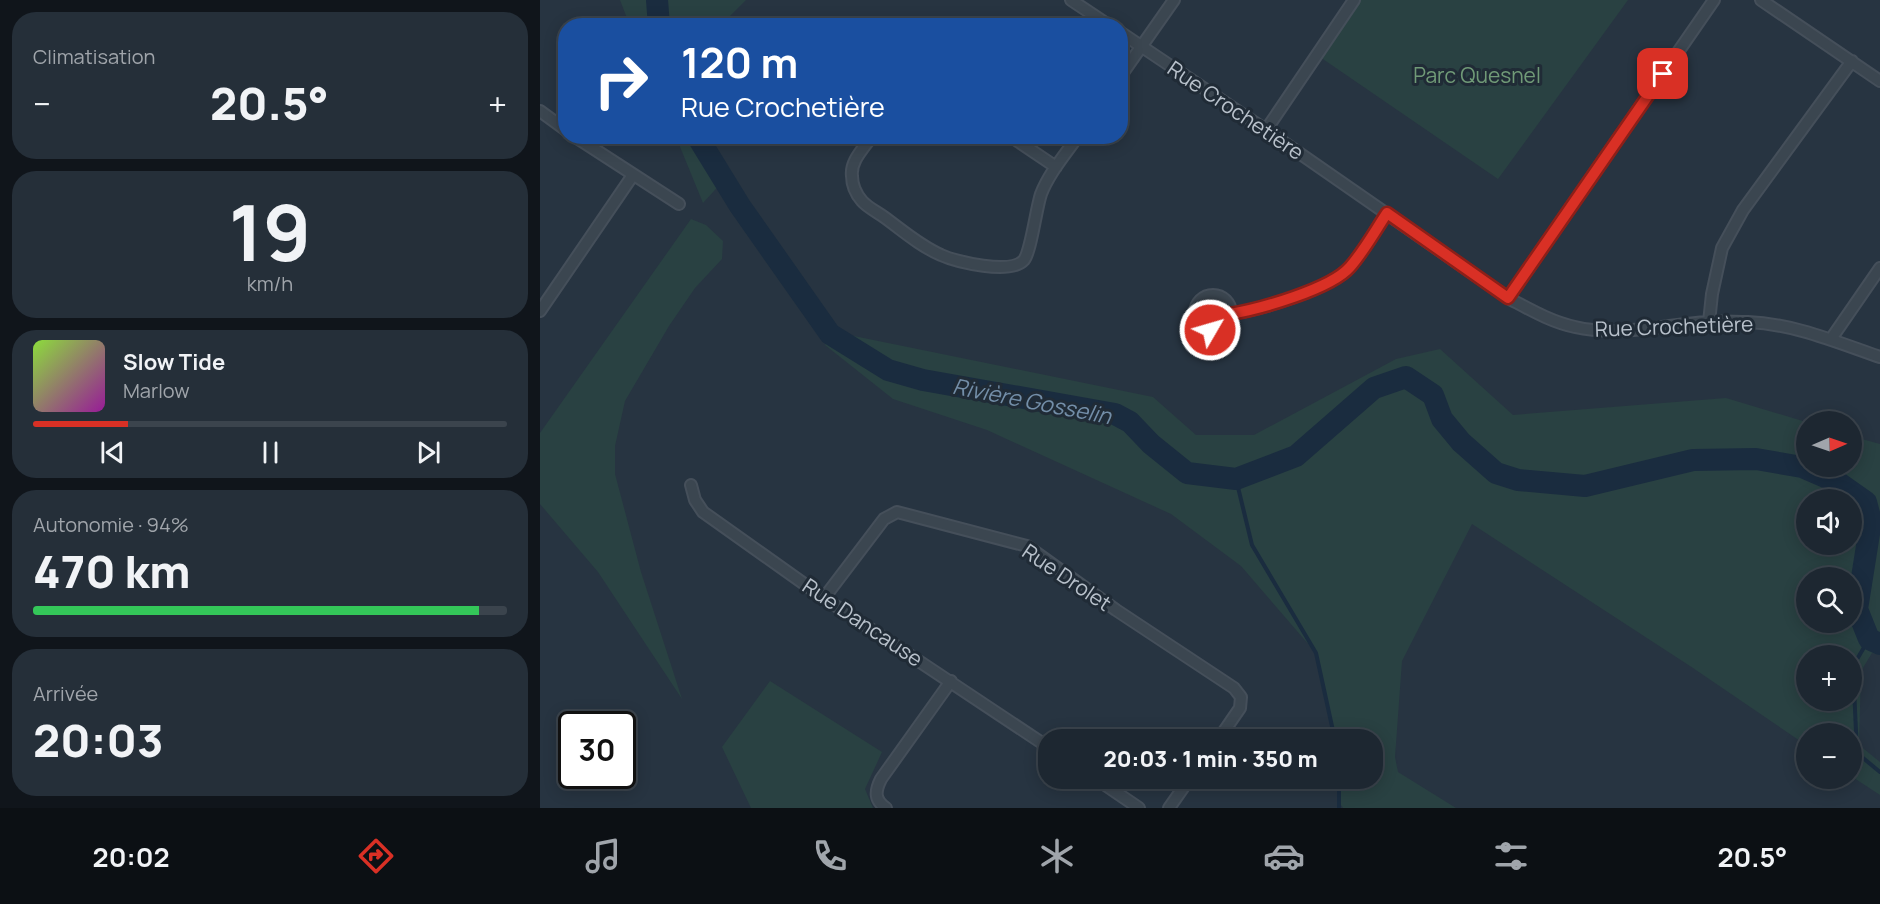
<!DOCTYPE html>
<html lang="fr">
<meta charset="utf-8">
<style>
:root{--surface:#1d2731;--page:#252f39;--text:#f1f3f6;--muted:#a0a5ab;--line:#3b444d;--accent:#d93025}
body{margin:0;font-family:Manrope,sans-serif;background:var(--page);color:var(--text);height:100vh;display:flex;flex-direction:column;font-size:22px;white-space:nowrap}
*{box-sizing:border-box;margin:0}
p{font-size:20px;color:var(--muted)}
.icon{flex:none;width:33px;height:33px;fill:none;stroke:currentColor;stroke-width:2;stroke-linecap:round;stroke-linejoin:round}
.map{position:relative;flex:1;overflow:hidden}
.sheet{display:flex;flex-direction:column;gap:12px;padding:12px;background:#10151b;width:540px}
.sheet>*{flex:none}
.banner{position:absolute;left:18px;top:18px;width:570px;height:126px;border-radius:24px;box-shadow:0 3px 15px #0003,0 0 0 2px var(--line);background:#1a4fa0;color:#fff;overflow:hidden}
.needle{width:39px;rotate:88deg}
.tools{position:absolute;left:1256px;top:411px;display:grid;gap:12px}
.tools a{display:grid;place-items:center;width:66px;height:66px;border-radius:50%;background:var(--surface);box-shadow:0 3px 15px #0003,0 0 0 2px var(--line);font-size:30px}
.speed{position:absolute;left:18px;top:711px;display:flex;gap:12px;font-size:30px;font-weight:700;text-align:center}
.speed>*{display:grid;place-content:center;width:78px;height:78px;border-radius:50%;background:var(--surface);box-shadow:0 3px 15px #0003,0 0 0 2px var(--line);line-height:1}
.speed .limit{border:3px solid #111;border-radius:9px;background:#fff;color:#111}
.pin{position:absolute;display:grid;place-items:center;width:51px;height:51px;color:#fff;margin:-26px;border-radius:12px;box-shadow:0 3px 9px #0006}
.me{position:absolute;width:66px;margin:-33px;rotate:52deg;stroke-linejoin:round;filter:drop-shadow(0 0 4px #0008)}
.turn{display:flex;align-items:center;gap:21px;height:126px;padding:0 24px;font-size:27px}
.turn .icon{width:78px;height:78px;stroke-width:2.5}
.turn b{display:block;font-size:42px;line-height:51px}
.big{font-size:45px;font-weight:800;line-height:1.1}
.sheet .card{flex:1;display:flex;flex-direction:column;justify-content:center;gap:9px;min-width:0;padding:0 21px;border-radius:24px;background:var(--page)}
.sheet .dial{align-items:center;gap:0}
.dial b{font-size:78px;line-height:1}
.song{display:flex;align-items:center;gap:18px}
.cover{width:72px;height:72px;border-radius:9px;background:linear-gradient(135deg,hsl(90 70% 55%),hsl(300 70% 35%))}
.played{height:6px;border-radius:3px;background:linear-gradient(90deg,var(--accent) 20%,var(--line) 20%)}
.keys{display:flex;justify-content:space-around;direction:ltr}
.heat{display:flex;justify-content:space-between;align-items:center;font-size:33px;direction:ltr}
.charge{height:9px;border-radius:4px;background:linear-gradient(90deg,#34c759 94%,var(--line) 0)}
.trip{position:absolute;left:498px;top:729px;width:345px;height:60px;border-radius:24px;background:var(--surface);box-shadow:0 3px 15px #0003,0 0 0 2px var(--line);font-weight:800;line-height:60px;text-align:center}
.menu{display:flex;height:96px;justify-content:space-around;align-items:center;background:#0c1014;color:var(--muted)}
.menu .icon{width:42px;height:42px}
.menu .current{color:var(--accent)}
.menu b{font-size:27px;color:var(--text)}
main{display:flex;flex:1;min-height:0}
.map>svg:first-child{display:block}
.green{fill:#294142;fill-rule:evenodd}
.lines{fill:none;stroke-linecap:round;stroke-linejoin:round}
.stream{stroke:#1a2c3f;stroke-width:4}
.river{stroke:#1a2c3f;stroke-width:22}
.street-casing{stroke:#454f5a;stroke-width:14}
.street{stroke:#3b4650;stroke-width:10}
.route-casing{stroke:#8d1f18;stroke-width:15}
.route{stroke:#d93025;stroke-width:10}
.labels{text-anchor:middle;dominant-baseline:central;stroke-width:6;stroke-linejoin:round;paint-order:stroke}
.park-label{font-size:21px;fill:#709a77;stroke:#202b36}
.street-label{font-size:21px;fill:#b8c1cb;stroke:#202b36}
.water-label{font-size:22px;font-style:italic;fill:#738ea8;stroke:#202b36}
</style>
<main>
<section class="sheet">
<div class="card"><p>Climatisation</p>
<div class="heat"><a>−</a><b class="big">20.5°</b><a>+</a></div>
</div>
<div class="card dial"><b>19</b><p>km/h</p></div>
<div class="card">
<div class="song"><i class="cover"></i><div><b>Slow Tide</b><p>Marlow</p></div></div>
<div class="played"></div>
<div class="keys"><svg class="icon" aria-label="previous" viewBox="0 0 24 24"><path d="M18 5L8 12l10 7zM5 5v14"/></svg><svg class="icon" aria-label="pause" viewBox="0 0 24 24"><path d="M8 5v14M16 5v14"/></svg><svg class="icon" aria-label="next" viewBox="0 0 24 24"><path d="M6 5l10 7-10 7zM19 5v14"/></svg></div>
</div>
<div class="card"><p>Autonomie · 94%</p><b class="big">470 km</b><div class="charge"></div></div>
<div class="card"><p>Arrivée</p><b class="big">20:03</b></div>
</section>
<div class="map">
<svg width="1340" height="808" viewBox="0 0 1340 808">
<rect width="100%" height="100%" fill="#273441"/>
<!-- green -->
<path class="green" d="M80,0H206L181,25L90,26Z
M814,0H1088L958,179L777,55Z
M136,137H167L184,180L163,203Z
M151,219L166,225L183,241L182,259L155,288L129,326L85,401L75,446V474L101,572L142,699L58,572L0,504V433Z
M290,334H304L613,397L656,435H714L856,359L900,349L973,415L1186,398L1266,422V466H1311V436L1340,444V655L1332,653L1321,671L1319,745L1340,762V795L1311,776V734H1266V745L1153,668L932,524L862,661L855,757L858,772L916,808H803L799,802V779L832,778V740L795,739L776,653L701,566L631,514L447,430L353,399L285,345ZM1266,500H1311V544H1266ZM1266,578H1311V622H1266ZM1266,656H1311V700H1266Z
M230,681L342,752L325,789L333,808H211L182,747Z"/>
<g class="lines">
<!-- stream -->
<path class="stream" d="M696,479L712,545L776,653L795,740
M1329,639L1313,666L1317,753L1340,772
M799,778V808"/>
<!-- river -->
<path class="river" d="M117,0L119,26
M157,136L200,206L290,334L348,370L383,380L575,414L590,422L611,444L647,473L696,479L756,456L834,388L866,377L893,395L902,419L921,442L956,473L978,480L1045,486L1153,460L1216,459L1262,467L1299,483L1326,502L1331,521L1317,609L1329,639L1340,644"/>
<defs>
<path id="street" d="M531,0L570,26
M1221,0L1340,81
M580,32L726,130L968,298C989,309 1011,322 1035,327C1078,337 1124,325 1167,322C1180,321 1194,322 1208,322C1255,324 1296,342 1340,357
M580,77L634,0
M0,111L26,130
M726,130L814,0
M34,136L139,204
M332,136C324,148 310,161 312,176C312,185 316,194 322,201C327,207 337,212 344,217C362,230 380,246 401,255C416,262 471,275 484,260C491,251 496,209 501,194C509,173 525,155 538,136
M470,136L516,167
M655 313a18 18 0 1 1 36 0a18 18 0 1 1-36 0Z
M968,298L1174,0
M0,311L93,175
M690,314C719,310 791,289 810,267C824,251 835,231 847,213
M1169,322L1172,294L1182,248L1203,210L1312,61
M1291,339L1340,268
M151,485L155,500L163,512L284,598L508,747
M284,598L344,519L357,512L487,546L576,610L694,688L701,697L700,708L678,740
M555,778L599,808
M346,808C334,800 335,791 341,779L411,681
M629,808L650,778"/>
</defs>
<!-- street casing -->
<use href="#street" class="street-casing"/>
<!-- street -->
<use href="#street" class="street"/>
</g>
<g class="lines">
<defs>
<path id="route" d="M670,330C682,330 688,325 690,314C720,309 791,289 810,267C824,251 835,231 847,213L968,298L1123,74"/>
</defs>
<!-- route casing -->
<use href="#route" class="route-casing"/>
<!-- route -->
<use href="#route" class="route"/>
</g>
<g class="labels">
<!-- park labels -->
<g class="park-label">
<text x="937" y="75">Parc Quesnel</text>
</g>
<!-- street labels -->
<g class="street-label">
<text transform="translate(696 110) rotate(34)">Rue Crochetière</text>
<text transform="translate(1134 326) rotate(-2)">Rue Crochetière</text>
<text transform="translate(527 577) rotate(34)">Rue Drolet</text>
<text transform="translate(323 622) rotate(34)">Rue Dancause</text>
</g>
<!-- water labels -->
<g class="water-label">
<text transform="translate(492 401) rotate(11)">Rivière Gosselin</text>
</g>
</g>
</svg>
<div class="tools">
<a><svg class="needle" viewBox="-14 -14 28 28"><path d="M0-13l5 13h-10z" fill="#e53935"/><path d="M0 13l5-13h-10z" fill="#a0a5ab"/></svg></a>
<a><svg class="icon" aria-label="sound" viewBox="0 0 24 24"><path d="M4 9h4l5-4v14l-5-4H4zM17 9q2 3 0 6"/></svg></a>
<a><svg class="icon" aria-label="search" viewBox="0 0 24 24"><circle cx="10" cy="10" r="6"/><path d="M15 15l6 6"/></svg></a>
<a>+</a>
<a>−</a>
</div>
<div class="speed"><div class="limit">30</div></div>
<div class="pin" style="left:1123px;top:74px;background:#d93025"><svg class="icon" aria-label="arrive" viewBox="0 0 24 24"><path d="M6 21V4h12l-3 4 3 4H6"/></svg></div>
<svg class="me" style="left:670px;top:330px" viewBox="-20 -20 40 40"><circle r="17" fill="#d93025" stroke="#fff" stroke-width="3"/><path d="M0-11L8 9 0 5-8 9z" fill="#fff"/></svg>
<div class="trip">20:03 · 1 min · 350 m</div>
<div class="banner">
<div class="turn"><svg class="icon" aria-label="right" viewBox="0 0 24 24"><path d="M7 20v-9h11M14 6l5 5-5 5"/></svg><div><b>120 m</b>Rue Crochetière</div></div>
</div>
</div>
</main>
<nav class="menu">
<b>20:02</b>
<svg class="icon current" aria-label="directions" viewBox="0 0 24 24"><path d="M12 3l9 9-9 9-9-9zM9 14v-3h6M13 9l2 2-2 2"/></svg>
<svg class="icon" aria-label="music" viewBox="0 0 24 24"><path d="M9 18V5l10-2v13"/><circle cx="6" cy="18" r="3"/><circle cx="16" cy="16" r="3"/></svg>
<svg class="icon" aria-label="phone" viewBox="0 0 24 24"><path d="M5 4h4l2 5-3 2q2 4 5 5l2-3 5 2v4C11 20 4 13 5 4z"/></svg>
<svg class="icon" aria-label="climate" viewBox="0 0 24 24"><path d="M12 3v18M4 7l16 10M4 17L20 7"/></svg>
<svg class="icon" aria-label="car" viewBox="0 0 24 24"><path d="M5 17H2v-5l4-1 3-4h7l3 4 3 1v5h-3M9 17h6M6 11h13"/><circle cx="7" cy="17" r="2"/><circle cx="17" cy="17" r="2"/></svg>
<svg class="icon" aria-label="filters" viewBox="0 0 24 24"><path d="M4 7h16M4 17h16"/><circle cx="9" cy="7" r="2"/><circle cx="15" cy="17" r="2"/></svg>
<b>20.5°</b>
</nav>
